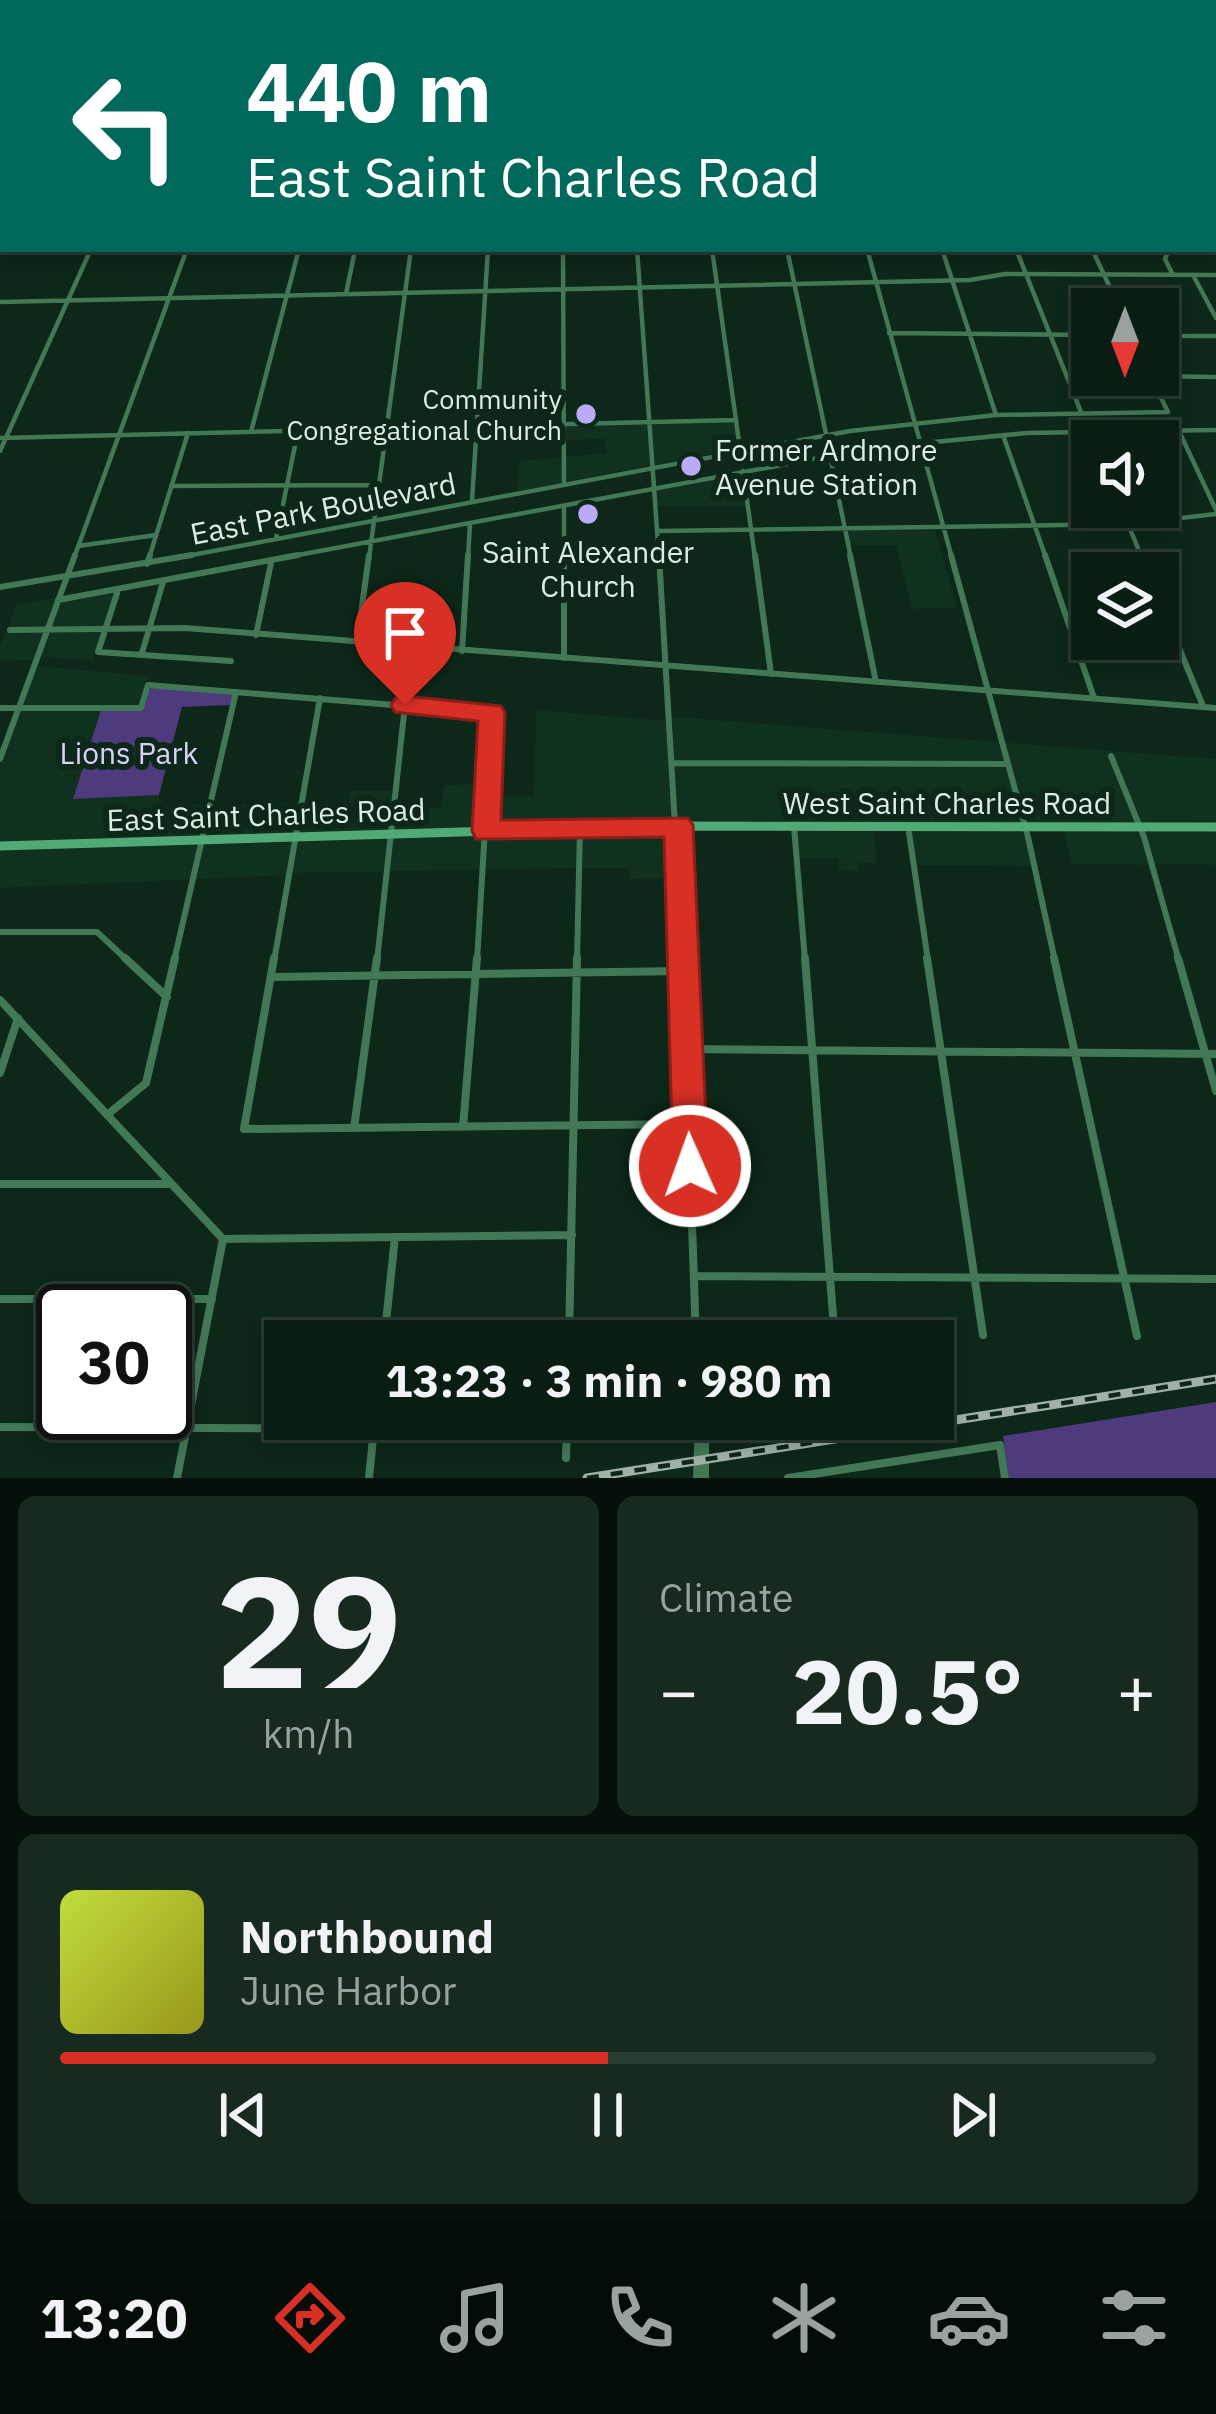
<!DOCTYPE html>
<meta charset="utf-8">
<style>
:root{--surface:#0a1d12;--page:#182a20;--text:#f1f3f6;--muted:#99a29f;--line:#2a3b32;--accent:#d93025}
body{margin:0;font-family:"IBM Plex Sans",sans-serif;background:var(--page);color:var(--text);height:100vh;display:flex;flex-direction:column;font-size:45px;white-space:nowrap}
*{box-sizing:border-box;margin:0}
p{font-size:39px;color:var(--muted)}
.icon{flex:none;width:66px;height:66px;fill:none;stroke:currentColor;stroke-width:2;stroke-linecap:round;stroke-linejoin:round}
.map{position:relative;height:1478px;overflow:hidden}
.panel{display:flex;flex-direction:column;gap:18px;padding:18px;background:#06100a;flex:1}
.panel>*{flex:none}
.banner{position:absolute;left:0px;top:0px;width:1218px;height:252px;box-shadow:0 6px 18px #0003,0 0 0 3px var(--line);background:#00695c;color:#fff;overflow:hidden}
.needle{width:78px;rotate:180deg}
.buttons{position:absolute;left:1071px;top:288px;display:grid;gap:24px}
.buttons a{display:grid;place-items:center;width:108px;height:108px;border-radius:0px;background:var(--surface);box-shadow:0 6px 18px #0003,0 0 0 3px var(--line);font-size:60px}
.speed{position:absolute;left:36px;top:1284px;display:flex;gap:24px;font-size:60px;font-weight:700;text-align:center}
.speed>*{display:grid;place-content:center;width:156px;height:156px;border-radius:50%;background:var(--surface);box-shadow:0 6px 18px #0003,0 0 0 3px var(--line);line-height:1}
.speed .limit{border:6px solid #111;border-radius:18px;background:#fff;color:#111}
.pin{position:absolute;display:grid;place-items:center;width:102px;height:102px;color:#fff;margin:-123px -51px;border-radius:50% 50% 50% 0;rotate:-45deg;box-shadow:0 0 12px #0007}
.pin .icon{rotate:45deg}
.me{position:absolute;width:132px;margin:-66px;rotate:358deg;stroke-linejoin:round;filter:drop-shadow(0 0 9px #0008)}
.turn{display:flex;align-items:center;gap:42px;height:252px;padding:0 48px;font-size:54px}
.turn .icon{width:156px;height:156px;stroke-width:2.5}
.turn b{display:block;font-size:84px;line-height:102px}
.big{font-size:90px;font-weight:800;line-height:1.1}
.panel .tile{flex:1;display:flex;flex-direction:column;justify-content:center;gap:18px;min-width:0;padding:0 42px;border-radius:18px;background:var(--page)}
.panel .dial{align-items:center;gap:0}
.dial b{font-size:156px;line-height:1}
.song{display:flex;align-items:center;gap:36px}
.cover{width:144px;height:144px;border-radius:18px;background:linear-gradient(135deg,hsl(70 70% 55%),hsl(60 70% 35%))}
.played{height:12px;border-radius:6px;background:linear-gradient(90deg,var(--accent) 50%,var(--line) 50%)}
.keys{display:flex;justify-content:space-around;direction:ltr}
.heat{display:flex;justify-content:space-between;align-items:center;font-size:66px;direction:ltr}
.panel .tiles{flex:1;display:grid;gap:18px;grid-template-columns:1fr 1fr}
.tile:last-child{grid-column:span 2}
.trip{position:absolute;left:264px;top:1320px;width:690px;height:120px;border-radius:0px;background:var(--surface);box-shadow:0 6px 18px #0003,0 0 0 3px var(--line);font-weight:800;line-height:120px;text-align:center}
.tab-bar{display:flex;height:192px;justify-content:space-around;align-items:center;background:#040c07;color:var(--muted)}
.tab-bar .icon{width:84px;height:84px}
.tab-bar .selected{color:var(--accent)}
.tab-bar b{font-size:54px;color:var(--text)}
.map>svg:first-child{display:block}
.built{fill:#0f311d}
.green{fill:#4d3b7d}
.lines{fill:none;stroke-linecap:round;stroke-linejoin:round}
.stream{stroke:#4b475f;stroke-width:3}
.street-far3{stroke:#437857;stroke-width:3}
.street-far2{stroke:#437857;stroke-width:4.5}
.street-far1{stroke:#437857;stroke-width:6}
.street{stroke:#437857;stroke-width:8}
.secondary{stroke:#51aa75;stroke-width:9}
.rail-casing{stroke:#a0b2a6;stroke-width:9}
.rail{stroke:#0d2718;stroke-width:4.5;stroke-dasharray:12;stroke-linecap:butt}
.route{fill:#d93025;stroke:#8d1f18;stroke-width:3}
.poi-dot{fill:#bbaaf6;stroke:#0d2718;stroke-width:4.5}
.labels{text-anchor:middle;dominant-baseline:central;stroke-width:12;stroke-linejoin:round;paint-order:stroke}
.far-poi-label{font-size:27px;fill:#deede2;stroke:#0d2718;text-anchor:end}
.poi-label{font-size:30px;fill:#deede2;stroke:#0d2718;text-anchor:start}
.street-label{font-size:30px;fill:#deede2;stroke:#0d2718}
.park-label{font-size:30px;fill:#d9d2fb;stroke:#0d2718}
</style>
<div class="map">
<svg width="1216" height="1478" viewBox="0 0 1216 1478">
<rect width="100%" height="100%" fill="#0d2718"/>
<!-- built -->
<path class="built" d="M738,420L742,448L518,491L519,461L607,453L605,439L561,440V423Z
M742,472L747,506H657L656,488Z
M846,529L935,531L957,608L912,609L896,545H850Z
M117,591L93,660L40,657L60,601Z
M58,597L35,660L0,661V647L17,604Z
M37,666L148,676L139,707H21Z
M20,710H101L74,798L159,795V806L349,801L351,791H395L394,810L441,808L444,785L485,784L484,829L0,844V766Z
M536,710L668,721L676,717L1216,759V826L488,829L490,797L534,796Z
M677,827L678,878L630,879L629,868H581L582,830Z
M796,827L873,828L877,863H858V871L839,870L837,858H799Z
M910,828H1023L1033,866L915,865Z
M1063,828L1137,829L1150,865L1072,864Z
M579,829L578,868L292,873L299,838Z
M1141,829H1216V865L1153,864Z
M296,838L289,875L0,888V848Z"/>
<!-- green -->
<path class="green" d="M151,687L233,693L231,705L182,707L159,795L73,799L101,710H143Z
M1216,1402V1478H1009L1003,1436Z"/>
<g class="lines">
<!-- stream -->
<path class="stream" d="M522,3L530,0"/>
<!-- street-far3 -->
<path class="street-far3" d="M0,240L3,234"/>
<!-- street-far2 -->
<path class="street-far2" d="M563,249L564,484
M637,249L659,558
M712,249L740,449
M787,249L826,434
M867,249L952,558
M942,249L996,415
M1016,249L1081,412
M1092,249L1120,309
M1169,249L1165,259L1173,275
M1193,275L1216,318
M346,294L355,250
M0,302L970,280L1005,274L1216,275
M889,333L1092,335
M1158,336H1216
M1151,376L1216,377
M1179,431L1216,510
M251,432L299,249
M1003,435L1046,558
M0,438L736,420
M0,451L91,249
M830,456L851,558
M743,471L755,558
M171,486L378,485
M472,501L488,249
M564,506V558
M1121,507L1142,558
M658,531L1128,524L1216,514
M276,539L298,431
M78,546L156,535
M74,558L187,249
M149,558L188,433
M176,558L850,431L996,415L1168,412L1150,375
M282,558L873,448L1027,433L1216,430
M369,558L411,249
M468,558L470,524"/>
<!-- street-far1 -->
<path class="street-far1" d="M564,555V658
M659,555L683,961
M755,555L771,674
M850,555L876,682
M951,555L1028,837L1055,961
M1045,555L1094,698
M1141,555L1148,573
M147,564L150,555
M0,587L192,555
M118,590L98,652L231,661
M1158,597L1203,706
M58,600L298,555
M10,630L185,628L1216,708
M256,635L271,563
M357,643L369,555
M462,651L468,555
M142,653L163,582
M0,708H141L148,685L492,713L477,961
M1111,756L1144,837L1179,961
M0,759L75,555
M674,763L1006,764
M794,826L805,961
M908,826L928,961
M0,932H97L128,961
M174,961L236,692
M274,961L320,698
M377,961L405,705
M577,961L580,828"/>
<!-- street -->
<path class="street" d="M125,958L167,997
M274,958L244,1129L689,1124
M683,958L696,1341
M805,958L835,1341
M927,958L983,1335
M1054,958L1137,1336
M1178,958L1216,1091
M271,977L684,971
M0,1000L223,1239L572,1235
M686,1049L1216,1054
M0,1073L18,1018
M107,1115L146,1083L175,958
M463,1127L477,958
M354,1128L377,958
M0,1184H170
M694,1276L1216,1279
M0,1299H212
M384,1341L395,1237
M569,1341L577,958
M700,1419L705,1435V1478
M0,1427L374,1429
M566,1458L567,1419
M177,1478L223,1239
M369,1478L375,1419
M697,1478L699,1423
M788,1478L1000,1445L1005,1478"/>
<!-- secondary -->
<path class="secondary" d="M0,846L655,826L1216,827"/>
<defs>
<path id="rail" d="M587,1478L1216,1379"/>
</defs>
<!-- rail casing -->
<use href="#rail" class="rail-casing"/>
<!-- rail -->
<use href="#rail" class="rail"/>
</g>
<!-- route -->
<path class="route" d="M405,696L501,706L505,713L501,820L688,818L693,825L708,1166L703,1177L690,1181L678,1177L673,1166L664,837L476,839L472,831L478,721L395,712L391,705L395,698Z"/>
<!-- markers -->
<g class="poi-dot">
<circle cx="586" cy="414" r="12"/>
<circle cx="691" cy="466" r="12"/>
<circle cx="588" cy="514" r="12"/>
</g>
<g class="labels">
<!-- far-poi labels -->
<g class="far-poi-label">
<text x="562" y="398">Community<tspan x="562" dy="31">Congregational Church</tspan></text>
</g>
<!-- poi labels -->
<g class="poi-label">
<text x="715" y="449">Former Ardmore<tspan x="715" dy="34">Avenue Station</tspan></text>
<text x="588" y="551" text-anchor="middle">Saint Alexander<tspan x="588" dy="34">Church</tspan></text>
</g>
<!-- street labels -->
<g class="street-label">
<text transform="translate(323 508) rotate(-11)">East Park Boulevard</text>
<text x="947" y="802">West Saint Charles Road</text>
<text transform="translate(266 814) rotate(-2)">East Saint Charles Road</text>
</g>
<!-- park labels -->
<g class="park-label">
<text x="129" y="752">Lions Park</text>
</g>
</g>
</svg>
<div class="buttons">
<a><svg class="needle" viewBox="-14 -14 28 28"><path d="M0-13l5 13h-10z" fill="#e53935"/><path d="M0 13l5-13h-10z" fill="#99a29f"/></svg></a>
<a><svg class="icon" aria-label="sound" viewBox="0 0 24 24"><path d="M4 9h4l5-4v14l-5-4H4zM17 9q2 3 0 6"/></svg></a>
<a><svg class="icon" aria-label="layers" viewBox="0 0 24 24"><path d="M12 4l9 5-9 5-9-5zM3 14l9 5 9-5"/></svg></a>
</div>
<div class="speed"><div class="limit">30</div></div>
<div class="pin" style="left:405px;top:705px;background:#d93025"><svg class="icon" aria-label="arrive" viewBox="0 0 24 24"><path d="M6 21V4h12l-3 4 3 4H6"/></svg></div>
<svg class="me" style="left:690px;top:1166px" viewBox="-20 -20 40 40"><circle r="17" fill="#d93025" stroke="#fff" stroke-width="3"/><path d="M0-11L8 9 0 5-8 9z" fill="#fff"/></svg>
<div class="trip">13:23 · 3 min · 980 m</div>
<div class="banner">
<div class="turn"><svg class="icon" aria-label="left" viewBox="0 0 24 24"><path d="M17 20v-9H6M10 6l-5 5 5 5"/></svg><div><b>440 m</b>East Saint Charles Road</div></div>
</div>
</div>
<section class="panel">
<div class="tiles">
<div class="tile dial"><b>29</b><p>km/h</p></div>
<div class="tile"><p>Climate</p>
<div class="heat"><a>−</a><b class="big">20.5°</b><a>+</a></div>
</div>
<div class="tile">
<div class="song"><i class="cover"></i><div><b>Northbound</b><p>June Harbor</p></div></div>
<div class="played"></div>
<div class="keys"><svg class="icon" aria-label="previous" viewBox="0 0 24 24"><path d="M18 5L8 12l10 7zM5 5v14"/></svg><svg class="icon" aria-label="pause" viewBox="0 0 24 24"><path d="M8 5v14M16 5v14"/></svg><svg class="icon" aria-label="next" viewBox="0 0 24 24"><path d="M6 5l10 7-10 7zM19 5v14"/></svg></div>
</div>
</div>
</section>
<nav class="tab-bar">
<b>13:20</b>
<svg class="icon selected" aria-label="directions" viewBox="0 0 24 24"><path d="M12 3l9 9-9 9-9-9zM9 14v-3h6M13 9l2 2-2 2"/></svg>
<svg class="icon" aria-label="music" viewBox="0 0 24 24"><path d="M9 18V5l10-2v13"/><circle cx="6" cy="18" r="3"/><circle cx="16" cy="16" r="3"/></svg>
<svg class="icon" aria-label="phone" viewBox="0 0 24 24"><path d="M5 4h4l2 5-3 2q2 4 5 5l2-3 5 2v4C11 20 4 13 5 4z"/></svg>
<svg class="icon" aria-label="climate" viewBox="0 0 24 24"><path d="M12 3v18M4 7l16 10M4 17L20 7"/></svg>
<svg class="icon" aria-label="car" viewBox="0 0 24 24"><path d="M5 17H2v-5l4-1 3-4h7l3 4 3 1v5h-3M9 17h6M6 11h13"/><circle cx="7" cy="17" r="2"/><circle cx="17" cy="17" r="2"/></svg>
<svg class="icon" aria-label="filters" viewBox="0 0 24 24"><path d="M4 7h16M4 17h16"/><circle cx="9" cy="7" r="2"/><circle cx="15" cy="17" r="2"/></svg>
</nav>
